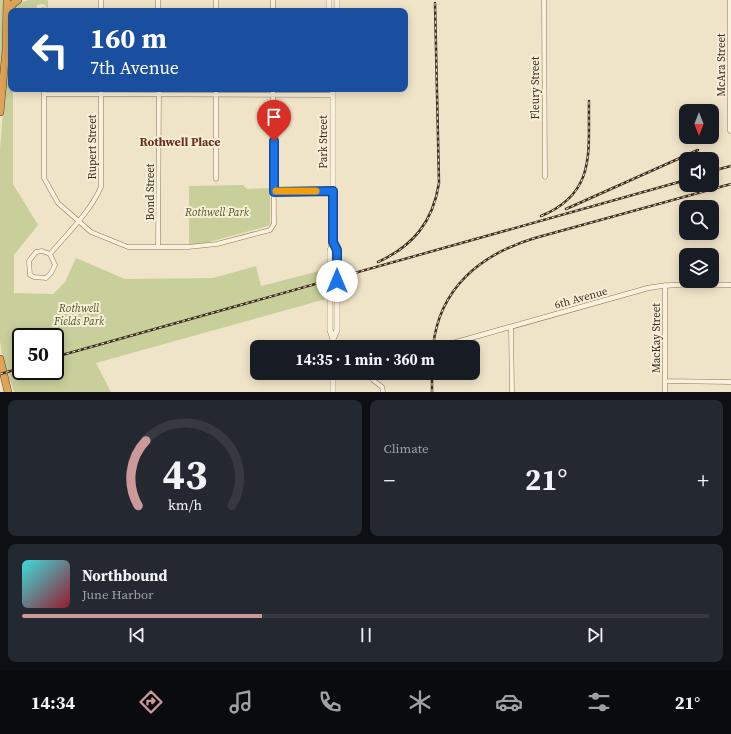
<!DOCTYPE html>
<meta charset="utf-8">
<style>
:root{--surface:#171b24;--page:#242831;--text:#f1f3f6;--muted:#9ea1a6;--line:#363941;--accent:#cc999b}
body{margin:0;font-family:"Source Serif 4",serif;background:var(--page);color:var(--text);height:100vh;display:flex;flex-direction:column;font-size:15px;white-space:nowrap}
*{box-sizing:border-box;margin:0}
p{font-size:13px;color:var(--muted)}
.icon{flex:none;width:22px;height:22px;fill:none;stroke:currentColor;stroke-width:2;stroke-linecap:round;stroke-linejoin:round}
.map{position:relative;height:392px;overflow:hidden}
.sheet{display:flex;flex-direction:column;gap:8px;padding:8px;background:#0d0f14;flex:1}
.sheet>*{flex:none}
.guide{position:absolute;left:8px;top:8px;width:400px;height:84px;border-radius:8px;box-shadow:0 2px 10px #0003;background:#1a4fa0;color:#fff;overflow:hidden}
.needle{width:26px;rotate:180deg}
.buttons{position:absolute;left:679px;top:104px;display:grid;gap:8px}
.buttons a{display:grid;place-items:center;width:40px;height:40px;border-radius:8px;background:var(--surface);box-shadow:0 2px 10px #0003;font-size:20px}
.speed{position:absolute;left:12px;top:328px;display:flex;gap:8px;font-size:20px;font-weight:700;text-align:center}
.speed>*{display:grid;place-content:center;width:52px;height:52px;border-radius:50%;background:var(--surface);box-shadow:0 2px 10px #0003;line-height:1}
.speed .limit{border:2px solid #111;border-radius:6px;background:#fff;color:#111}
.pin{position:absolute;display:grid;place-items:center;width:34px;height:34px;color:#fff;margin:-41px -17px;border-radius:50% 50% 50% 0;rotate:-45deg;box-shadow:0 0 4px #0007}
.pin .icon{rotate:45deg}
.me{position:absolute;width:44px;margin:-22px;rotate:0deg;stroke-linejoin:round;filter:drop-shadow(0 0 3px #0008)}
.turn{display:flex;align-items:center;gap:14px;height:84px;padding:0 16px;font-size:18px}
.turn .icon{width:52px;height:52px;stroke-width:2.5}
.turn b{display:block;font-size:28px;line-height:34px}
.big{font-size:30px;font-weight:700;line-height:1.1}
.sheet .tile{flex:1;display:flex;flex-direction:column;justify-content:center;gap:6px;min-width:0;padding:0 14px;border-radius:8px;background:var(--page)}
.sheet .dial{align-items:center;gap:0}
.dial svg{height:104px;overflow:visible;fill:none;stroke:var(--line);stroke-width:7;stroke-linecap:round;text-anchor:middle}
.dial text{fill:var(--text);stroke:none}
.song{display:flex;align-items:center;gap:12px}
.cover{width:48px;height:48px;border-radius:6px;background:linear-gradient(135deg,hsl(180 70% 55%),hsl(350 70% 35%))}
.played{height:4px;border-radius:2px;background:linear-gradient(90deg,var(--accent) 35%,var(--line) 35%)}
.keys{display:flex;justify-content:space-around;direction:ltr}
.heat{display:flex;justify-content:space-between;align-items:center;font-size:22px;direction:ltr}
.sheet .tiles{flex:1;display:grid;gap:8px;grid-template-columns:1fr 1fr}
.tile:last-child{grid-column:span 2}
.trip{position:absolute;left:250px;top:340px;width:230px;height:40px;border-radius:8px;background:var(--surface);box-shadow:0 2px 10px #0003;font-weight:700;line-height:40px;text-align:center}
.tab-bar{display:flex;height:64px;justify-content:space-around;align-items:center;background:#090b0e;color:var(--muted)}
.tab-bar .icon{width:28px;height:28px}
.tab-bar .current{color:var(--accent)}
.tab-bar b{font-size:18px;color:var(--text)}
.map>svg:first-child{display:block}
.green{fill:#c9cf9b;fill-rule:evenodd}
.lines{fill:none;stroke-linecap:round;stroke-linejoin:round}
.minor-casing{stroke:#8d765c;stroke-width:5}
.tertiary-casing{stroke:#8d765c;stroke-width:5.5}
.secondary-casing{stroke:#6f573f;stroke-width:6}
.motorway-casing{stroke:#5b4430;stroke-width:8}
.minor{stroke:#faf1dc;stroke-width:4}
.tertiary{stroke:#faf1dc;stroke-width:4.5}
.secondary{stroke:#faf1dc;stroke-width:5.5}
.motorway{stroke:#e0a458;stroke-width:7}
.rail-casing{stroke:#3d2e20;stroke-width:2.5}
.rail{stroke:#f7eed8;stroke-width:1;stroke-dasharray:3;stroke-linecap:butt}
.route-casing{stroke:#114b97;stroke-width:10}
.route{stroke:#1a73e8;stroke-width:7}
.slow{stroke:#f59e0b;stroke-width:7}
.labels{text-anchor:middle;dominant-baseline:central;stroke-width:4;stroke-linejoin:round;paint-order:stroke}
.street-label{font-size:11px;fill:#3d2e20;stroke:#f7eed8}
.park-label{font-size:11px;font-style:italic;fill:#4d5a26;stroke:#f7eed8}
.neighbourhood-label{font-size:12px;font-weight:bold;fill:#6b2e1e;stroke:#f7eed8}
</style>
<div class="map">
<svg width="731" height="392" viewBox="0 0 731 392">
<rect width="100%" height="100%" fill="#f0e4c8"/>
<!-- green -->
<path class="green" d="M0,0H4L5,25L0,91Z
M29,0H48V9L44,4H41L37,5V11H12L18,3Z
M11,12V89H13V184L38,225L14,255V293L53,294L65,282L76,258L125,279L213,278L256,266L261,286L327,269L326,299L96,363L111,392H14L2,355L0,341V149ZM21,337H55V371H21Z
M243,185L247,189L270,188V224L268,226L202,244H189V186Z"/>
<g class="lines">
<defs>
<path id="minor" d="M544,0L545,177
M730,0V131
M43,10V11
M101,11V0
M158,11V0
M216,11V0
M273,11V0
M44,89V178L58,203L91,232L128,247H188L217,244L270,230L274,224L273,89
M216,89V179
M44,94L333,95
M274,192L333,191
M158,247L159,89
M42,251L50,254L55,265L51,273L46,278L34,277L30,275L29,261L36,252Z
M50,254C68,233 90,212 101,187V89
M511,327L512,392
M372,373L373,380L382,387L383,392
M665,381L731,382
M665,392V285"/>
<path id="tertiary" d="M439,347L648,288C676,283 703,284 731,285
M333,377L347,373"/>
<path id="secondary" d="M329,0V11
M337,11V0
M333,89V242L330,251V330L333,339
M333,242L337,250V330L333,339V347
M333,373V392"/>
<path id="motorway" d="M7,11L14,3L18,0
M0,112L6,50L7,0
M0,359L8,392"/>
</defs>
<!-- minor casing -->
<use href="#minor" class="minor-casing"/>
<!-- tertiary casing -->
<use href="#tertiary" class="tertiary-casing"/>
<!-- secondary casing -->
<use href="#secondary" class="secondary-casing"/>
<!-- motorway casing -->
<use href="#motorway" class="motorway-casing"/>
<!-- minor -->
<use href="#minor" class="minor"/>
<!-- tertiary -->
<use href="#tertiary" class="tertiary"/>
<!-- secondary -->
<use href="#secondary" class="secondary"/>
<!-- motorway -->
<use href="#motorway" class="motorway"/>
<defs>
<path id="rail" d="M712,171L731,166
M566,209L698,150
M541,216C597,193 588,151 589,101
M378,262C413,246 433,222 439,183L435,3
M433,347C439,288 481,254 535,238L731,184
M55,357L686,180
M0,374L21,368
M432,392V373"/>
</defs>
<!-- rail casing -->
<use href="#rail" class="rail-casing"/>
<!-- rail -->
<use href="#rail" class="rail"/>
</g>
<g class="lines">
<defs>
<path id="route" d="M274,141V192L333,191V242L337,250V281"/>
</defs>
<!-- route casing -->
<use href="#route" class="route-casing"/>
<!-- route -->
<use href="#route" class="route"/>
<!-- slow -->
<path class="slow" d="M276,191H316"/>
</g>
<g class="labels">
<!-- street labels -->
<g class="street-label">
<text transform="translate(721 65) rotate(-90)">McAra Street</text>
<text transform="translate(535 88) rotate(-90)">Fleury Street</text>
<text transform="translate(323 142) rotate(-90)">Park Street</text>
<text transform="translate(92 147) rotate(-90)">Rupert Street</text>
<text transform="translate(150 192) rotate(-90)">Bond Street</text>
<text transform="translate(581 298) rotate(-16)">6th Avenue</text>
<text transform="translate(656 338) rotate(-90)">MacKay Street</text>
</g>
<!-- park labels -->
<g class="park-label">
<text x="217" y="212">Rothwell Park</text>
<text x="79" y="308">Rothwell<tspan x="79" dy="13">Fields Park</tspan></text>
</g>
<!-- neighbourhood labels -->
<g class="neighbourhood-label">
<text x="180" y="142">Rothwell Place</text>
</g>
</g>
</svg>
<div class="buttons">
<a><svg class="needle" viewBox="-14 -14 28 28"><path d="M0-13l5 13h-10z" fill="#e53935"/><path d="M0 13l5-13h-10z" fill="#9ea1a6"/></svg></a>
<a><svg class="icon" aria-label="sound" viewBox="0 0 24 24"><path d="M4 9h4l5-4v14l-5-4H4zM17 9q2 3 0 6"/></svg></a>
<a><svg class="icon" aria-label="search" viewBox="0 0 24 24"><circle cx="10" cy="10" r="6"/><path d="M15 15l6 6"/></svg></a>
<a><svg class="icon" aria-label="layers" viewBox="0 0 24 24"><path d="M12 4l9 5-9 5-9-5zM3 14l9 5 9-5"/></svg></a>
</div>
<div class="speed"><div class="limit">50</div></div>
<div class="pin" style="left:274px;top:141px;background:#d93025"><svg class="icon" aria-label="arrive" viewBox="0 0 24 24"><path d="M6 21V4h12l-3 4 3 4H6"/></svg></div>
<svg class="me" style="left:337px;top:281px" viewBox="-20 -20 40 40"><circle r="19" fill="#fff"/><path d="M0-13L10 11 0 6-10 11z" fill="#1a73e8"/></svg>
<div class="trip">14:35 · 1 min · 360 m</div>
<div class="guide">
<div class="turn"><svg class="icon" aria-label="left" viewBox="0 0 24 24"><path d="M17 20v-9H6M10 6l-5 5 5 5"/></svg><div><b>160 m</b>7th Avenue</div></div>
</div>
</div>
<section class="sheet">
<div class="tiles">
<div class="tile dial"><svg viewBox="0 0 100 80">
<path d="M14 69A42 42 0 1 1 86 69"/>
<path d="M14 69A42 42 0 0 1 20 19" stroke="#cc999b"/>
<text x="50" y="56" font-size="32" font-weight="700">43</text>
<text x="50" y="72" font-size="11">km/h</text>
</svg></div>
<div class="tile"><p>Climate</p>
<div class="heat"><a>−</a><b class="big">21°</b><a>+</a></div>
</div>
<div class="tile">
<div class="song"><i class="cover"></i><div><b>Northbound</b><p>June Harbor</p></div></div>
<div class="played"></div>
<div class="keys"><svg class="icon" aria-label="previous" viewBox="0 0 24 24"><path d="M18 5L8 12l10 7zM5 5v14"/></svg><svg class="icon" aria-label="pause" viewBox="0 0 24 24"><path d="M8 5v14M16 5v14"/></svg><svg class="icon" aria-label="next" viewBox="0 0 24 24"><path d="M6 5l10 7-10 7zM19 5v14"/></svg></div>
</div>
</div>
</section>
<nav class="tab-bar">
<b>14:34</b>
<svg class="icon current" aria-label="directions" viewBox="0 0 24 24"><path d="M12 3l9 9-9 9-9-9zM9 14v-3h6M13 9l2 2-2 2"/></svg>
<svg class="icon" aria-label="music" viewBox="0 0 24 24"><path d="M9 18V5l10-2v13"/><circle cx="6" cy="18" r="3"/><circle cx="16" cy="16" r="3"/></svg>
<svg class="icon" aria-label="phone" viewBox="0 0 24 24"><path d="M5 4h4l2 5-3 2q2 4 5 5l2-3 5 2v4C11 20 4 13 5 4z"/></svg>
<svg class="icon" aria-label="climate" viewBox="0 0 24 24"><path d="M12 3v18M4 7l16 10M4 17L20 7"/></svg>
<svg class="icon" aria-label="car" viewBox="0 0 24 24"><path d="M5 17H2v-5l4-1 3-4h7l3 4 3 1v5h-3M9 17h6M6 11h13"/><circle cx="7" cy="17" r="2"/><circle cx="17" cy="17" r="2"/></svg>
<svg class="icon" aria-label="filters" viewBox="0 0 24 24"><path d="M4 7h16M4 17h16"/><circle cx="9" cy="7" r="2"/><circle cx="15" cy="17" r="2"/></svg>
<b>21°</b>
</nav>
